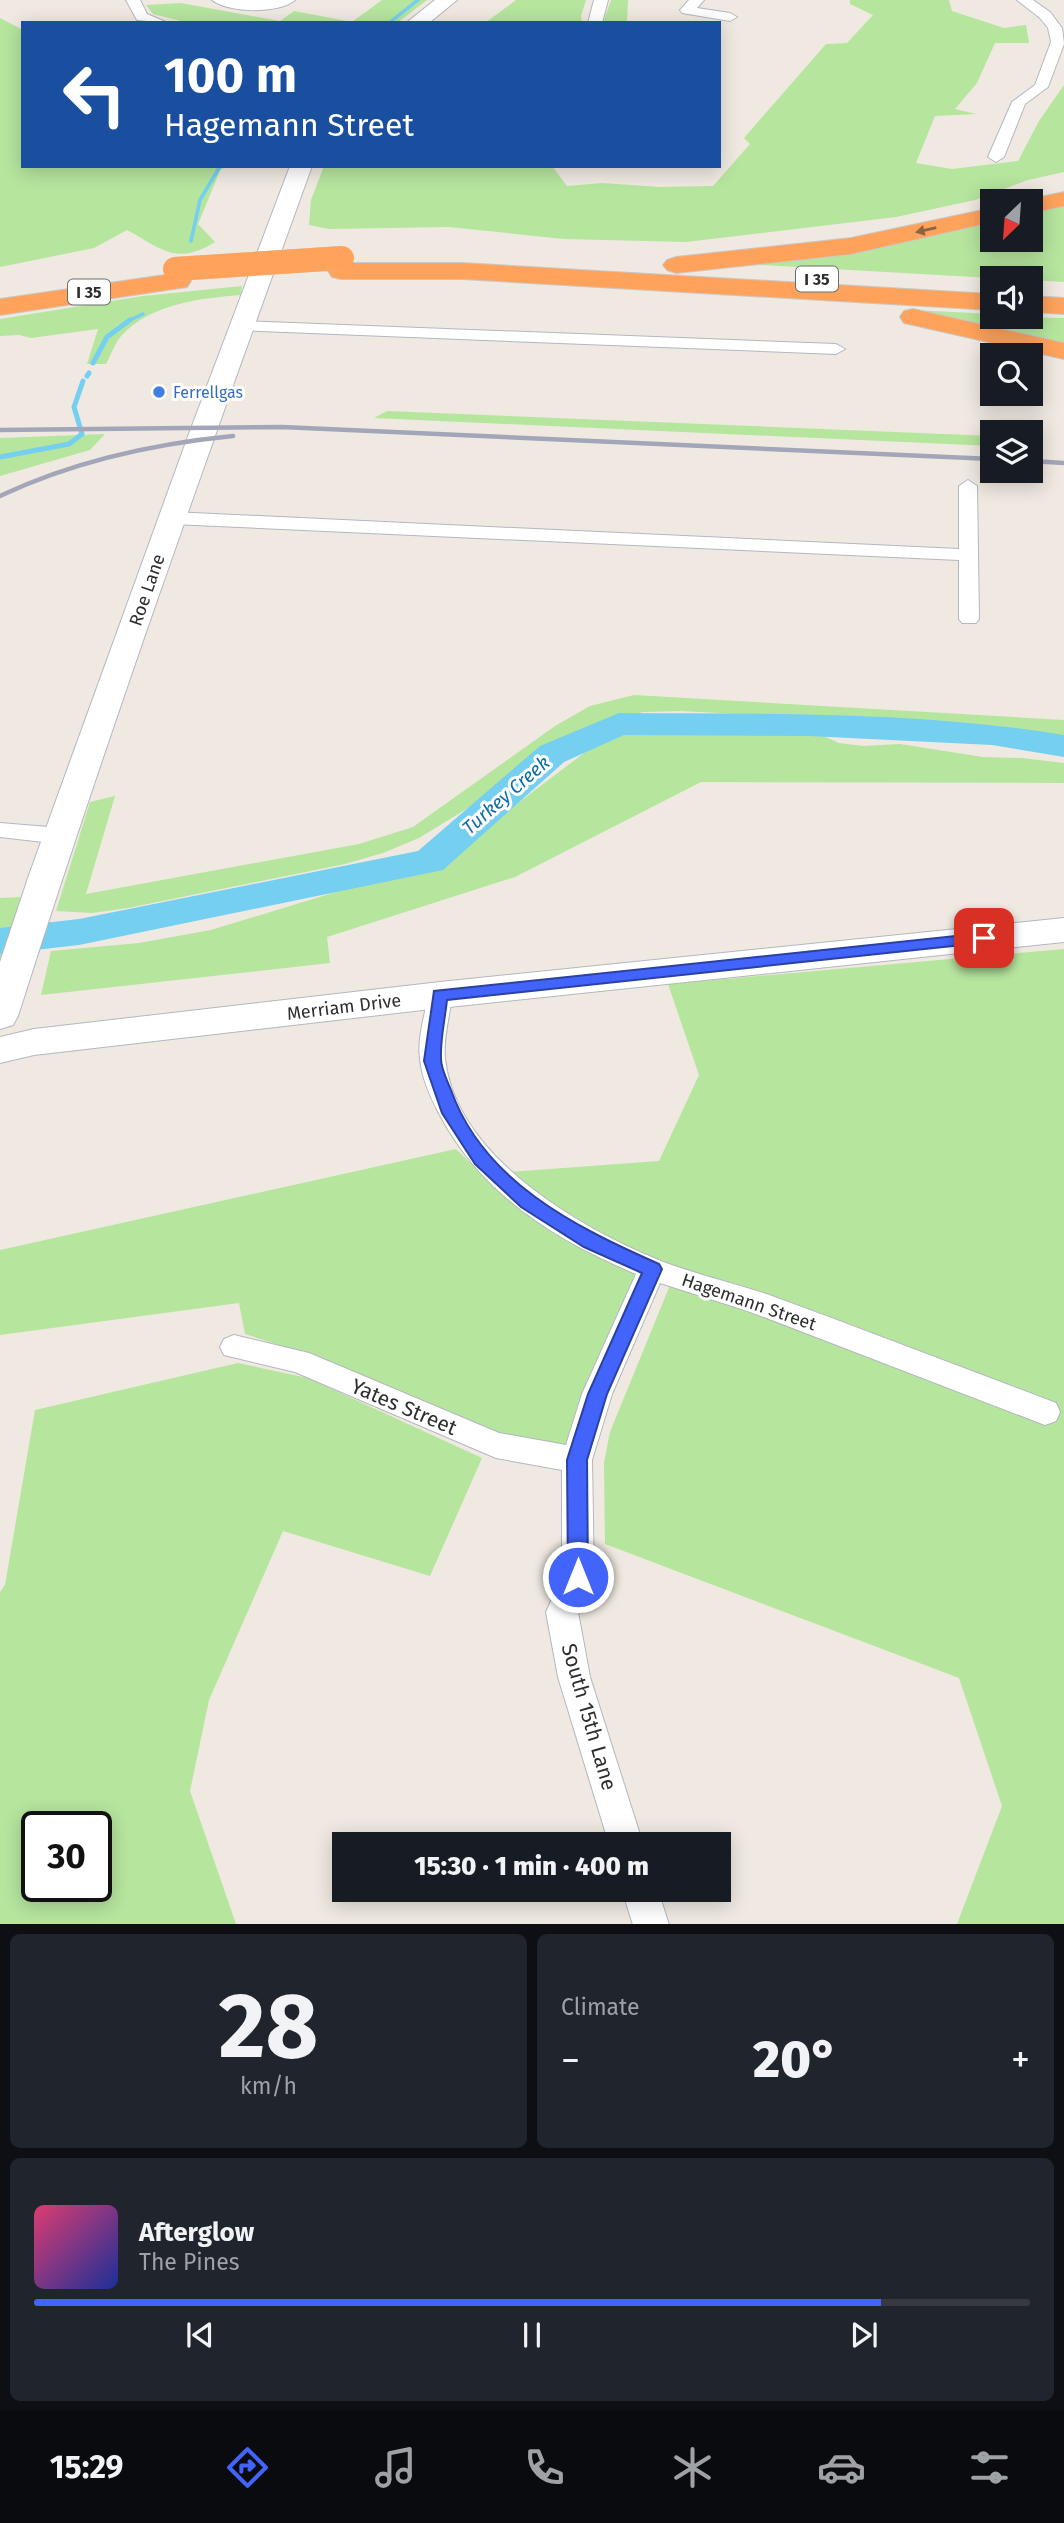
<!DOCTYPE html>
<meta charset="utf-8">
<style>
:root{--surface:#171b24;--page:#20242c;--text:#f1f3f6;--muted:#9ea1a6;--line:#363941;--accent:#4264fb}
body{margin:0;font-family:"Fira Sans",sans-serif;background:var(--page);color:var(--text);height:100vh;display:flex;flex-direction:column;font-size:26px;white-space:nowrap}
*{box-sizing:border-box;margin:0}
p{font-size:23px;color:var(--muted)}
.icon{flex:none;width:38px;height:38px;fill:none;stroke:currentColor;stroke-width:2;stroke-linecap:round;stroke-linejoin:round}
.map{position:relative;height:1924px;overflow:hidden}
.details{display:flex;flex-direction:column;gap:10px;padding:10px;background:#0d0f14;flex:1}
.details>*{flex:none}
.top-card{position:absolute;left:21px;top:21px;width:700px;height:147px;border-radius:0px;box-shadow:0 4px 18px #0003;background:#1a4fa0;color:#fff;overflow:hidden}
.needle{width:46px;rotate:205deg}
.controls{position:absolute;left:980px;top:189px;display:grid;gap:14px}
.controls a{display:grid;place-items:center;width:63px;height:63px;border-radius:0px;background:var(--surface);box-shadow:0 4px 18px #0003;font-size:35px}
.speed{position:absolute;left:21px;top:1811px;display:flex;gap:14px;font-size:35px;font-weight:700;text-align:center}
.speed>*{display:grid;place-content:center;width:91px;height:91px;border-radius:50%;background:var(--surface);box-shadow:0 4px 18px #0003;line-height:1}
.speed .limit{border:4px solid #111;border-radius:10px;background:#fff;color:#111}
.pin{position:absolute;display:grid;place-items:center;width:60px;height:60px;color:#fff;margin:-30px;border-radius:14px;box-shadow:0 4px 10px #0006}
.me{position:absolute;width:77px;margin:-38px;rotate:0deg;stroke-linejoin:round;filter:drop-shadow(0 0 5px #0008)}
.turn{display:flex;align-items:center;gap:24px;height:147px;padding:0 28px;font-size:32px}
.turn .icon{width:91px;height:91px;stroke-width:2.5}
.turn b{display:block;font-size:49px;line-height:60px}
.big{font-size:52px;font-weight:800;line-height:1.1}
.details .widget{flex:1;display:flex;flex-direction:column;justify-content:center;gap:10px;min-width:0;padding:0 24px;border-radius:10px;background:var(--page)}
.details .dial{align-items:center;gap:0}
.dial b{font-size:91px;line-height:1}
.song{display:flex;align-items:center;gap:21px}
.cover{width:84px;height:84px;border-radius:10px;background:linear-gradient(135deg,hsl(340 70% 55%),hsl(230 70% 35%))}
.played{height:7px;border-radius:4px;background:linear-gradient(90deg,var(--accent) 85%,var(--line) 85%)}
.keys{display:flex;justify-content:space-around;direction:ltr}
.heat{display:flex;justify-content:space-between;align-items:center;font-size:38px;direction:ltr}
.details .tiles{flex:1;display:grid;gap:10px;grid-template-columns:1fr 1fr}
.widget:last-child{grid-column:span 2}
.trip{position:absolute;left:332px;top:1832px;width:399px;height:70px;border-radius:0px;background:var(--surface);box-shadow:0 4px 18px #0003;font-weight:800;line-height:70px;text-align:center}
.dock{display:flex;height:112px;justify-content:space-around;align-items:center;background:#090b0e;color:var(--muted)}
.dock .icon{width:49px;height:49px}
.dock .on{color:var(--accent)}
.dock b{font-size:32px;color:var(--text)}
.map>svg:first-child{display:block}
.green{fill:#b6e59e;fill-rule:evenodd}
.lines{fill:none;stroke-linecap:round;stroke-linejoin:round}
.stream-far1{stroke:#75cff0;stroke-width:3.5}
.stream{stroke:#75cff0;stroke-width:5}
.river{fill:#75cff0;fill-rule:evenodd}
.street-casing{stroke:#b4b7c1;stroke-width:2}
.secondary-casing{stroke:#b4b7c1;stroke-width:2}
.highway-casing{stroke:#c9c9c9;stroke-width:2}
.street{fill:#fff;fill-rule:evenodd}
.secondary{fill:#fff;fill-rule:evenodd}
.highway{fill:#ffa35c;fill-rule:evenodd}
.rail{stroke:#a3a6b8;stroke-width:4.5}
.highway-bridge-casing{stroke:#c9c9c9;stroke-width:24;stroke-linecap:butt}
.highway-bridge{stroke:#ffa35c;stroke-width:24}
.oneway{fill:#8c6343}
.route{fill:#4264fb;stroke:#2b41a3;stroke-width:2}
.shop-dot{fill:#3f7fe0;stroke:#fff;stroke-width:2.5}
.labels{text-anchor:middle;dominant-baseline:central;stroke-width:6;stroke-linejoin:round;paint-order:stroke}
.shield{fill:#fff;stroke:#6d6d6d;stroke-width:2}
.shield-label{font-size:16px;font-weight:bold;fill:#2e2e2e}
.far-shop-label{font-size:16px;fill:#366cbe;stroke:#fff;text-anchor:start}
.street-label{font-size:18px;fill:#2e2e2e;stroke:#fff}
.water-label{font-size:19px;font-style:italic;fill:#0d6fa3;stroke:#fff}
.near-street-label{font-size:21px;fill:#2e2e2e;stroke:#fff}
</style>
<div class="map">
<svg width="1064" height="1925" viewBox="0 0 1064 1925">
<rect width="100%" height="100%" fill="#efe9e1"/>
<!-- green -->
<path class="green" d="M382,0H427L397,23H189L153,14L146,5L181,3L280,21L294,11L352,22Z
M516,0H586L581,16L582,23H485Z
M611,0H628L627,22L603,23Z
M850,0H949L952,11L1004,28L1026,25L1029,43H995L977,83L955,109L976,114L935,116L916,163L952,169L1018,161L1039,121L1064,85V172L1028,180L975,200L896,217L686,242L564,239L449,227L329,229L309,225L311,200L324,166H552L567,186L602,183L660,187L713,186L750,144L744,138L826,44L847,43L873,15L850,4Z
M0,18L23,30V166H222L198,224L215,242C176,266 162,249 127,230L94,248L0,267Z
M1064,203V282L742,264L908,238L992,219V240H1031V210Z
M242,286L241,295C201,298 151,304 122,335C115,342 111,355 106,364H87L98,329L31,338L19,335L0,336V319L143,296Z
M914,310L992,314V317L1064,318V345Z
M387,411L992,436V446L374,418Z
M105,434L90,450L0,476V438Z
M634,695L1064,720V739L965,725L680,711L643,712L614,719L535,752L476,803L419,838L383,853L345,864L128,908L92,913L56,911L90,802L115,796L86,894L359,844L413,827L555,726L590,706Z
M772,730L819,734L839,743L863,746L900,744L983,757L1022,758L1064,763V783L701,782L515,877L327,937L330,963L41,995L51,951L139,943L211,930L447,858L486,831L502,815L596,744L632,731Z
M22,897V898L0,960V898Z
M1064,949V1924H957L1002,1806L959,1678L605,1544L604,1463L610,1432L677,1268L601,1238L570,1220L509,1172L659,1161L699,1075L668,984Z
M456,1149L497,1189L632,1271L639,1280L572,1451L495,1433L316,1357L245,1334L239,1303L0,1335V1250Z
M238,1363L308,1378L482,1458L430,1576L283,1531L209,1700L190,1791L236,1924H0V1592L5,1585L35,1410ZM37,1827H96V1886H37Z"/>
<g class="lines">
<!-- stream-far1 -->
<path class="stream-far1" d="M389,23L418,0
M191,241L200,200L219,168L223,166
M126,322L143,314"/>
<!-- stream -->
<path class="stream" d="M93,363L107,337L130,320
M87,376L89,373
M0,457L69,444L82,434L74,407L83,381"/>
<!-- river -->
<path class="river" d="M619,713C767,714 917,711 1064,735V757L992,745L809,736L624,735L564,762L443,870L79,945L0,954V928L79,919L418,851L540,746Z"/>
<defs>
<path id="street" d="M126,0H140L147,14L168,23L137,20Z
M212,0H295C279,14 228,13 212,0Z
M594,0H608L602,23H588Z
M689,0H704L697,8L730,13L737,17L730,21L682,13L680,10Z
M1017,0H1033L1050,12L1062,28L1064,44L1048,87L1025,104L1004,157L996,162L988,157L1012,102L1035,85L1051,42L1048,28L1040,18Z
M242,321L836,344L845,349L836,354L236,330L233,326Z
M968,480L977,486L979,619L976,623H962L959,619V560L172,524L162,518L172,512L959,549V486Z
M0,823L61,828L69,831L73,836L69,841L61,844L0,837Z
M440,986L449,989L452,995C450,1016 443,1037 445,1058C455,1156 579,1228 661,1261C697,1275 735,1283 772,1296C867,1331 961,1367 1056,1403L1060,1412L1056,1421L1045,1425L748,1311L660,1283L612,1394L592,1460L594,1577L578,1612L590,1677L643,1844H609L558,1677L546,1612L562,1577V1470L496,1458L295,1372L224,1355L220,1347L224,1339L234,1335L309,1353L499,1433L566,1445L582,1394L636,1274C557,1241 484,1196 442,1119C432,1101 422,1080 420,1059C417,1038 425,1016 428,995L431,989Z
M622,1890H658L669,1925H633Z"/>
<path id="secondary" d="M435,0H457L429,23H406Z
M290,166H312C210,448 109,730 18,1016L13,1025L0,1029V962L29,875L187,439Z
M1064,918V942L440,1008L34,1055L0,1063V1037L34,1029L440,982Z"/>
<path id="highway" d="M1064,192V206L1031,213V201H1022Z
M992,208V222L851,254L676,273L667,270L663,265L667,260L676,257L851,238Z
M341,263H462L992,294V310L462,279H341L332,277L328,271L332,265Z
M178,273L187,275L191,281L187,287L0,315V299Z
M1031,296L1064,298V314L1031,312Z
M913,309L1064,343V359L904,323L900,317L904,311Z"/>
</defs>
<!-- street casing -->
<use href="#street" class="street-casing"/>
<!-- secondary casing -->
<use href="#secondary" class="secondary-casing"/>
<!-- highway casing -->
<use href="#highway" class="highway-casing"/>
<!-- street -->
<use href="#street" class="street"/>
<!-- secondary -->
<use href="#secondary" class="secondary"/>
<!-- highway -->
<use href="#highway" class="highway"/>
<!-- rail -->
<path class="rail" d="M0,430L282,427L992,459
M1031,461L1064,463
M0,496C74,461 151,444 233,436"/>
<defs>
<path id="highway-bridge" d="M175,269L342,258"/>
</defs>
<!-- highway-bridge casing -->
<use href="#highway-bridge" class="highway-bridge-casing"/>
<!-- highway-bridge -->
<use href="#highway-bridge" class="highway-bridge"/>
</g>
<!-- one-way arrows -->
<defs><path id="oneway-solid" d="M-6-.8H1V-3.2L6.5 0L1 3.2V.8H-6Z" transform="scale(1.75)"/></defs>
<use class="oneway" href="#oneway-solid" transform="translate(926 230) rotate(167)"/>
<!-- route -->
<path class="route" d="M984,933L990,934L992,938L990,942L447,1000C445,1019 440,1040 441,1059C441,1069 447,1080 451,1090C483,1181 575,1227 659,1264L662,1269L607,1394L587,1460L588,1577L585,1584L578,1586L571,1584L568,1577L567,1460L588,1394L642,1273L584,1247L521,1207L475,1164L442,1113L424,1061L434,991Z"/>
<!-- markers -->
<circle class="shop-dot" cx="159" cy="392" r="7"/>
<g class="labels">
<!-- shield labels -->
<g class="shield">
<rect x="796" y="266.5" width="42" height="25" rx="5"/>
<rect x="68" y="279.5" width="42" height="25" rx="5"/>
</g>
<g class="shield-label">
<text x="817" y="279">I 35</text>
<text x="89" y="292">I 35</text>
</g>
<!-- far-shop labels -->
<g class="far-shop-label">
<text x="173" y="392">Ferrellgas</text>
</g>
<!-- street labels -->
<g class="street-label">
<text transform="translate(147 590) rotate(-71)">Roe Lane</text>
<text transform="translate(344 1007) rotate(-7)">Merriam Drive</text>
<text transform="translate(749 1302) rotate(19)">Hagemann Street</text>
</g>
<!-- water labels -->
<g class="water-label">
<text transform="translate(506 795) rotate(-41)">Turkey Creek</text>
</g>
<!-- near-street labels -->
<g class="near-street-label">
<text transform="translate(404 1407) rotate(23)">Yates Street</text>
<text transform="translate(589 1717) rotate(74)">South 15th Lane</text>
</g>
</g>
</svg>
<div class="controls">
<a><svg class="needle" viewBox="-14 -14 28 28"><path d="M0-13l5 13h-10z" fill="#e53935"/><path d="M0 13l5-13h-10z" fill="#9ea1a6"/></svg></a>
<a><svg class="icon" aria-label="sound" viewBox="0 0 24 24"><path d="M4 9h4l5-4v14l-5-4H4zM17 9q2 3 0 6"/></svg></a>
<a><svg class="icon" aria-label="search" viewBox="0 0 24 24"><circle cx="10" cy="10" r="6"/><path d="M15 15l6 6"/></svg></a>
<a><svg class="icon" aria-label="layers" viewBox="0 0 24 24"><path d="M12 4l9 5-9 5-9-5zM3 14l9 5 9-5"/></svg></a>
</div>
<div class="speed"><div class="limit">30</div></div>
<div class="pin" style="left:984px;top:938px;background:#d93025"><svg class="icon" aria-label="arrive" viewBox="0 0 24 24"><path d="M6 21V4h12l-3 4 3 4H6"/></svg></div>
<svg class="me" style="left:578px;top:1577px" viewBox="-20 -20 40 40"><circle r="17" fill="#4264fb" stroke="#fff" stroke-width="3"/><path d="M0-11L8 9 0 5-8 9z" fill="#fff"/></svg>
<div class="trip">15:30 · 1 min · 400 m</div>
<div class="top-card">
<div class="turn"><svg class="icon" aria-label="left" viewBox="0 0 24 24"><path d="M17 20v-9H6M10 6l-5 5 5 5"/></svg><div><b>100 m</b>Hagemann Street</div></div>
</div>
</div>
<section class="details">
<div class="tiles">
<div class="widget dial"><b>28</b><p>km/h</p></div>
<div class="widget"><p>Climate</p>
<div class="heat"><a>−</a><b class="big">20°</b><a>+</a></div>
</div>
<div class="widget">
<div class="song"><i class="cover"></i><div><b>Afterglow</b><p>The Pines</p></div></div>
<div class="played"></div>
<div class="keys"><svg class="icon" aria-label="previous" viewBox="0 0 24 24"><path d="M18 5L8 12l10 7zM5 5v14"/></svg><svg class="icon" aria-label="pause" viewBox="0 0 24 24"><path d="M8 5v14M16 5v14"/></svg><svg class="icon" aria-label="next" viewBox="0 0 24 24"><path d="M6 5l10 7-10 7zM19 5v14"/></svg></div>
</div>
</div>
</section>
<nav class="dock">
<b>15:29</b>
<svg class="icon on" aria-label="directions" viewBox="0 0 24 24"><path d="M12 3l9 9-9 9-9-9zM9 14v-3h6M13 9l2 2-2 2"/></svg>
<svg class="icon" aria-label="music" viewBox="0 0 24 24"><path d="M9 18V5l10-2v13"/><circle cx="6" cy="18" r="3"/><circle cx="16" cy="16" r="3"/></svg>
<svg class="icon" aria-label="phone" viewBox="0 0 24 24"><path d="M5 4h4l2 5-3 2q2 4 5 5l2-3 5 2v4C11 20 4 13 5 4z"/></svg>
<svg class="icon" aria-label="climate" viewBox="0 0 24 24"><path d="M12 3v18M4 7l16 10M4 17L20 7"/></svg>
<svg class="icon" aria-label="car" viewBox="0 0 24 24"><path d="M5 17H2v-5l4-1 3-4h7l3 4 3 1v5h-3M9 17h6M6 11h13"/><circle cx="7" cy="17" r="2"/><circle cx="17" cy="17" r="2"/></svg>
<svg class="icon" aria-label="filters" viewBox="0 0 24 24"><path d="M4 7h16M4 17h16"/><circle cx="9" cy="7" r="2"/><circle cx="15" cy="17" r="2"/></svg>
</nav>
